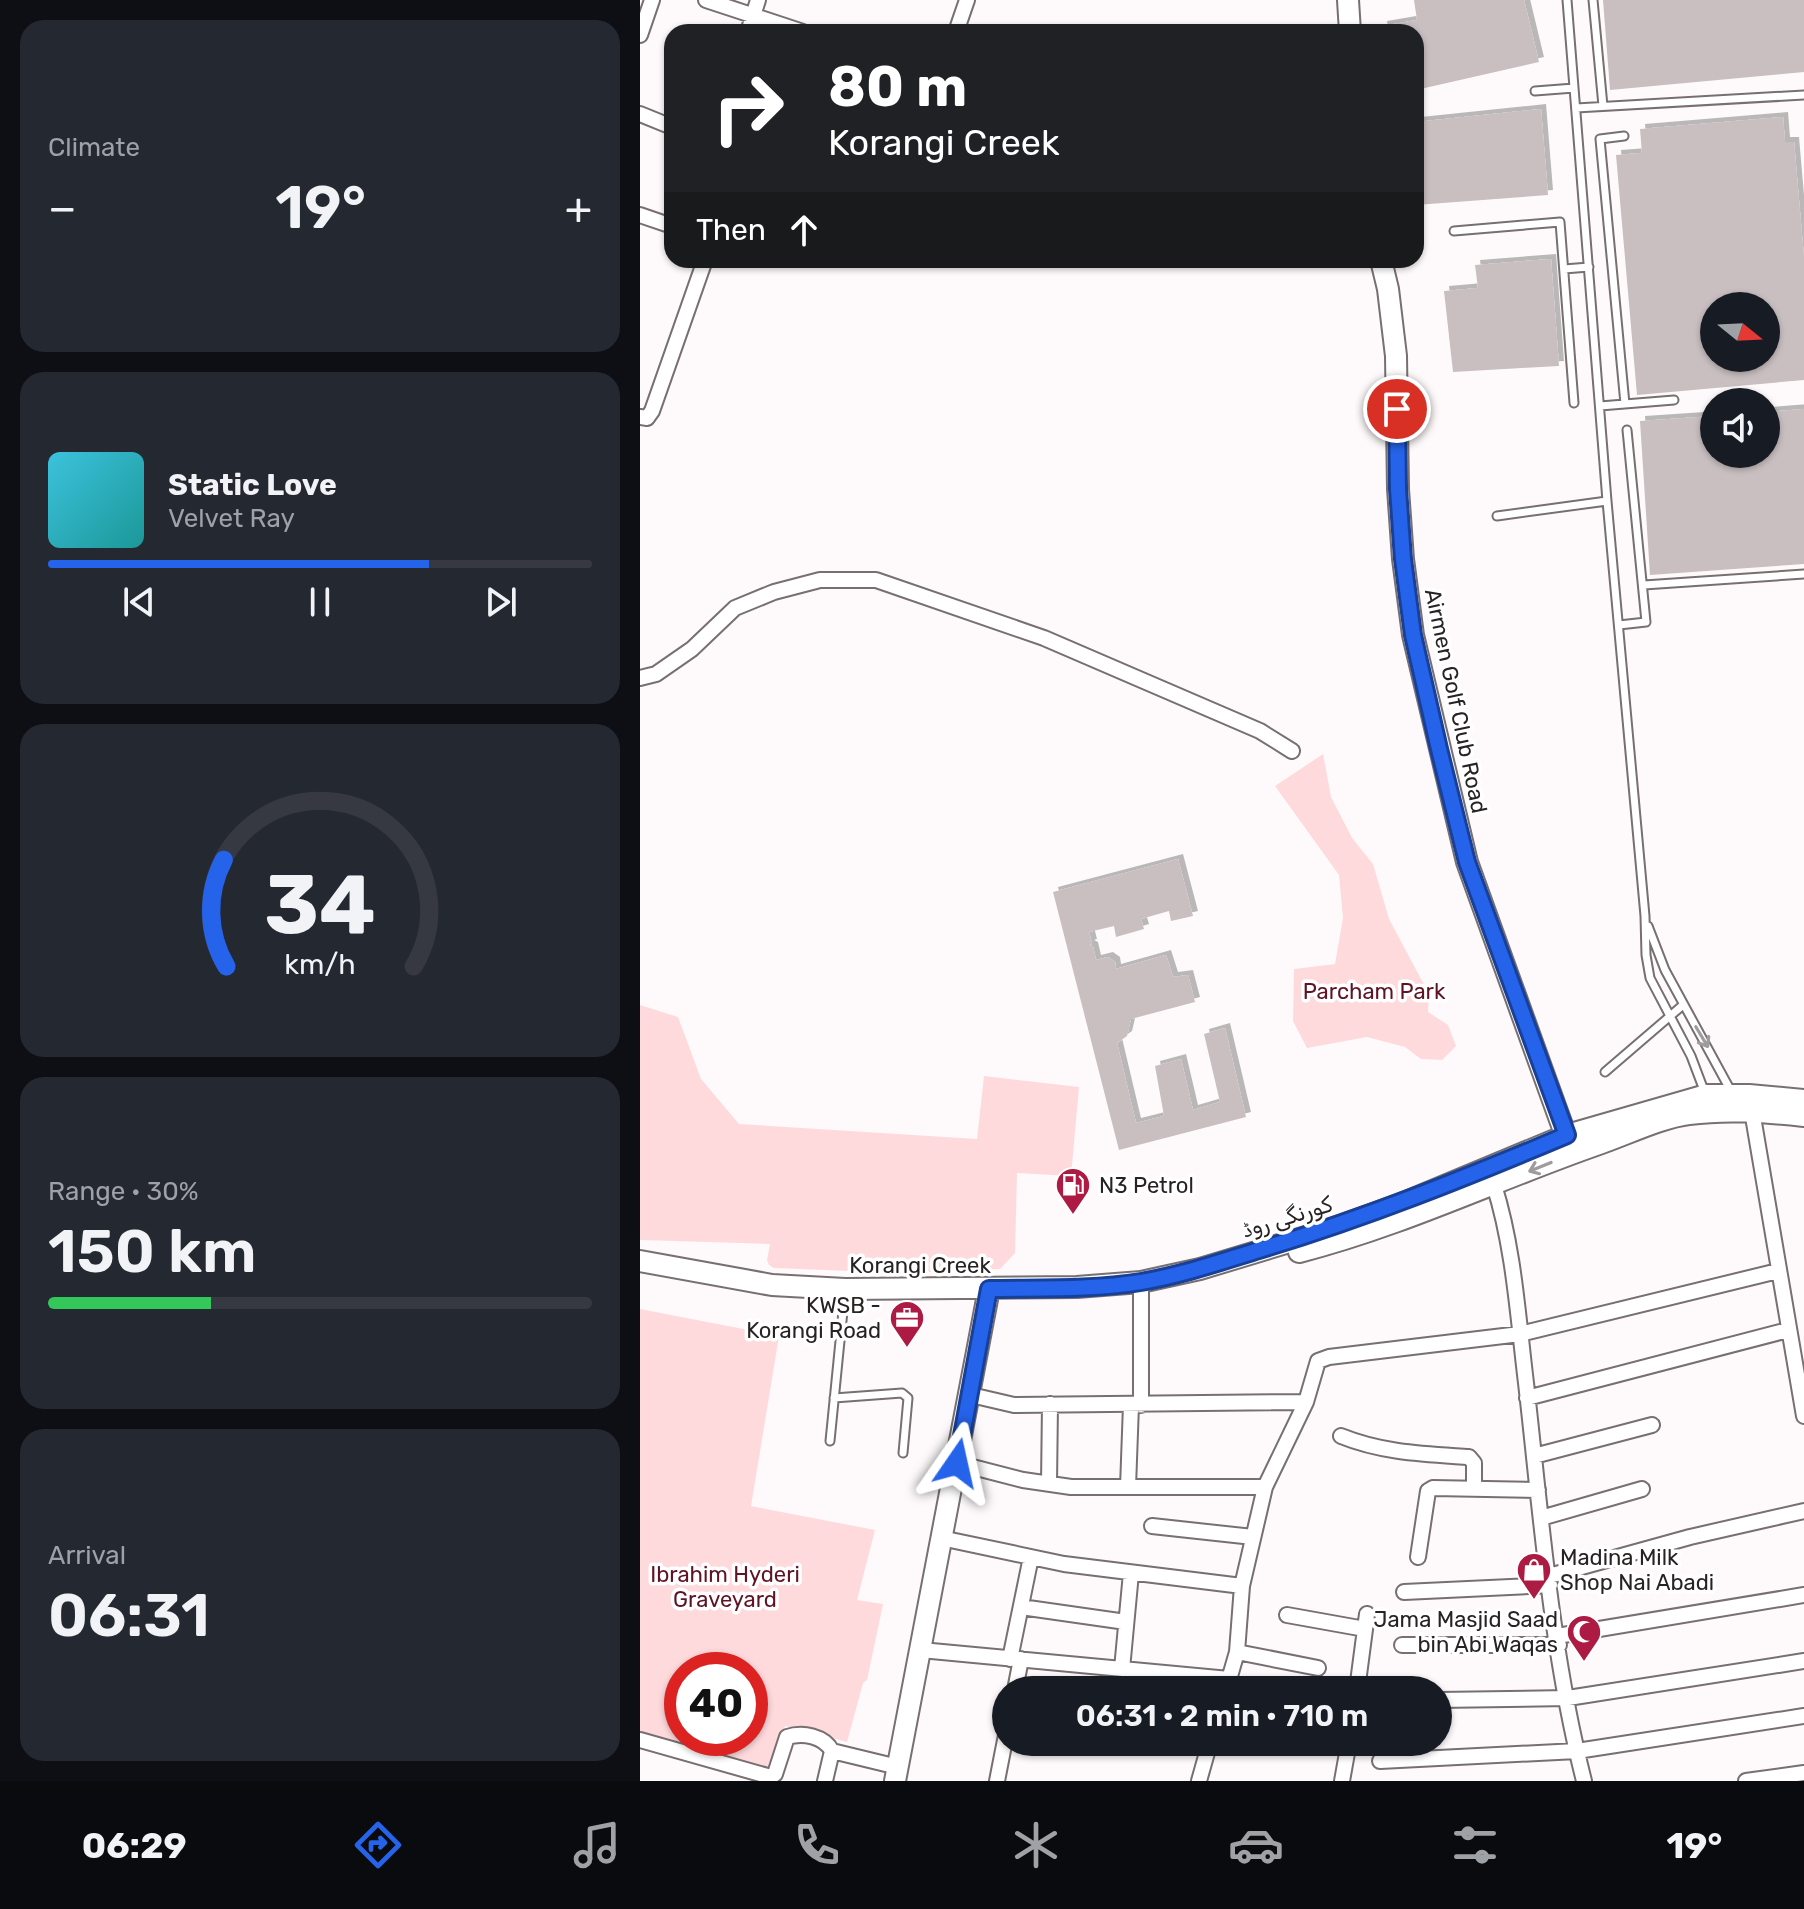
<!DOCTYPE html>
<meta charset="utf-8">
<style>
:root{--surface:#171b24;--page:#242831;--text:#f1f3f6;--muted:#9ea1a6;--line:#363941;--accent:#2563eb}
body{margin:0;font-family:Rubik,"Noto Naskh Arabic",sans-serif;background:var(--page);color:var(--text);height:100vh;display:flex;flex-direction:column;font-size:30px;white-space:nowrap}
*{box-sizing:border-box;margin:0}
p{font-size:26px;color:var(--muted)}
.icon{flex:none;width:44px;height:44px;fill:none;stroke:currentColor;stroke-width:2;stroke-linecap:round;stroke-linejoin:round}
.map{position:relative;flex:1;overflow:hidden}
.details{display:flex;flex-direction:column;gap:20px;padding:20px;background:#0d0f14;width:640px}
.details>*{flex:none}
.guide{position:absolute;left:24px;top:24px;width:760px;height:244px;border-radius:24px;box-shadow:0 2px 6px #0004;background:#202124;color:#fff;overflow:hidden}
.needle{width:52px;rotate:108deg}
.fabs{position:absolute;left:1060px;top:292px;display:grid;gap:16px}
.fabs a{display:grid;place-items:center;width:80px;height:80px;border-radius:50%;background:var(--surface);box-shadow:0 2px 6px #0004;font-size:40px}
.speed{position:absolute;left:24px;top:1652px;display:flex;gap:16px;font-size:40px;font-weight:700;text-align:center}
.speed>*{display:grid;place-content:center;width:104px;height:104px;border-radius:50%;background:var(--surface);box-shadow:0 2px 6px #0004;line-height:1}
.speed .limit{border:12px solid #d22;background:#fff;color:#111}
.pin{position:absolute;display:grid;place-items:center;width:68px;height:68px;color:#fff;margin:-34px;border:4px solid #fff;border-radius:50%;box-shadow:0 2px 8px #0007}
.me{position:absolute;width:88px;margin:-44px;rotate:11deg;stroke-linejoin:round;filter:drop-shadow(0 0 6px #0008)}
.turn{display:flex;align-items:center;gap:28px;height:168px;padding:0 32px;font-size:36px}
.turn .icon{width:104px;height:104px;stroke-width:2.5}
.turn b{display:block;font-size:56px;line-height:68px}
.then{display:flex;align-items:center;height:76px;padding:0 32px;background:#0003;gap:16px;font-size:30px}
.big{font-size:60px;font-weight:600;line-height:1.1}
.details .tile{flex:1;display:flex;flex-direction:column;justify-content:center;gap:12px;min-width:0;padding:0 28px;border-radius:24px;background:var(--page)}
.details .dial{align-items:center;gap:0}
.dial svg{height:208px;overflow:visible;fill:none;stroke:var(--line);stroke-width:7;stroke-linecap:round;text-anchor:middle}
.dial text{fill:var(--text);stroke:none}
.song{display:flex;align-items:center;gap:24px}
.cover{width:96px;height:96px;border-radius:12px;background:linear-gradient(135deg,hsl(190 70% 55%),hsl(180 70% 35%))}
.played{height:8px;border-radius:4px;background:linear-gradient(90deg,var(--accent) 70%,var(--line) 70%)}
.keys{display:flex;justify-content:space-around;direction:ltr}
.heat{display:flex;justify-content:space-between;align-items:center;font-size:44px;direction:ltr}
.charge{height:12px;border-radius:6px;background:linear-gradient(90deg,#34c759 30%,var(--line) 0)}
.trip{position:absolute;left:352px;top:1676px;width:460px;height:80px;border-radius:40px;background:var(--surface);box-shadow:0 2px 6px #0004;font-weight:600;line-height:80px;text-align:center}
.dock{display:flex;height:128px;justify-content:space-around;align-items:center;background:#090b0e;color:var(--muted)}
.dock .icon{width:56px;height:56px}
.dock .active{color:var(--accent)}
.dock b{font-size:36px;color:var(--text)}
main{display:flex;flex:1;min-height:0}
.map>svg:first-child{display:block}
.green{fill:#fedadd;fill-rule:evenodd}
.building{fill:#c9bfc0;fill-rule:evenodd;filter:url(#shadow)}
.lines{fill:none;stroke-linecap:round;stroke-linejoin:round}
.lane-casing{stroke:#776f70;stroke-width:11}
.street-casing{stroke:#776f70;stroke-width:18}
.secondary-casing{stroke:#776f70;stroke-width:24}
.lane{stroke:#fff;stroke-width:7}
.street{stroke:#fff;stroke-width:14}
.secondary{stroke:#fff;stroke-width:20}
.oneway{stroke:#9e9c9c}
.route-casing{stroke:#184099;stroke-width:20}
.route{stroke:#2563eb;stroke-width:14}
.labels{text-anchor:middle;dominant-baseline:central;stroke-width:7;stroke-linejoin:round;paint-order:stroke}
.street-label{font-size:22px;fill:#272323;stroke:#fff}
.park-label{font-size:22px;fill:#5f1324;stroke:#fff}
.poi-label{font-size:22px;fill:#272323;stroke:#fff;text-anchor:start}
</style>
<main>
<section class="details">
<div class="tile"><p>Climate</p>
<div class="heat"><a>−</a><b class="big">19°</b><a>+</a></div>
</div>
<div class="tile">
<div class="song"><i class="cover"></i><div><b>Static Love</b><p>Velvet Ray</p></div></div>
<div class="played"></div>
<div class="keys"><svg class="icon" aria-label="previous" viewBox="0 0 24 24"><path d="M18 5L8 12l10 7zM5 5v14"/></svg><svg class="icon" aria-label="pause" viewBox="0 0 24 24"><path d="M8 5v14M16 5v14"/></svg><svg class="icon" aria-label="next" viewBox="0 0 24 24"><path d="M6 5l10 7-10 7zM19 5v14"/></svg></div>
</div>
<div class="tile dial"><svg viewBox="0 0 100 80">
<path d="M14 69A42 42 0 1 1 86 69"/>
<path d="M14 69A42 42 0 0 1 13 28" stroke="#2563eb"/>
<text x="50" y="56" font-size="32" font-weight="700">34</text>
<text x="50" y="72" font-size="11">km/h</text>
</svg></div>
<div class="tile"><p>Range · 30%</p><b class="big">150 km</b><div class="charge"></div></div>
<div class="tile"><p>Arrival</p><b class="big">06:31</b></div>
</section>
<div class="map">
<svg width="1164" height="1781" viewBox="0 0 1164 1781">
<defs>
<filter id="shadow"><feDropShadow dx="5" dy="-5" stdDeviation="0" flood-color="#0004"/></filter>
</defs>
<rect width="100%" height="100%" fill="#fefafb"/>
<!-- green -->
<path class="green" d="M683,754L691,797L712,838L733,864L749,919L789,994L788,1012L808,1025L816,1046L802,1060L781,1059L765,1047L727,1037L667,1048L653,1021L654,969L695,964L703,918L699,875L635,786Z
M0,1005L38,1017L61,1079L99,1124L337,1139L344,1076L439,1087L431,1176L377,1173L375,1253L360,1269L260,1273L134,1268L129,1265L127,1260L130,1244L0,1240Z
M0,1309L139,1336L111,1506L235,1530L217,1600L243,1604L227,1680L223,1683L207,1742L145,1726L129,1769L0,1734ZM42,1670H110V1738H42Z"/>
<!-- building -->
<path class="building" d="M774,0H884L899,62L776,90V32H743L742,26L777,20Z
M963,0H1164V72L970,90Z
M901,109L908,195L776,205V122Z
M1143,117L1145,142H1154L1164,258V380L997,395L976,155L1002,153L1000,129ZM1074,306H1126V358H1074Z
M911,259L919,366L813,372L804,291L838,288L835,265Z
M1164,409V564L1010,575L1000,421L1074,416V454H1126V412Z
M538,859L553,916L531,921L529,911L501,919L504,929L476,937L474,926L449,932L452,944L449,945L453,947L456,960L468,957L475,962L476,969L526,955L533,977L548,975L555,1002L491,1019L487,1036L477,1043L496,1123L524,1116L515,1066L541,1059L553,1110L580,1102L564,1034L585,1028L606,1117L479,1150L413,892Z"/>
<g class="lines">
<defs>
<path id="lane" d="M927,0L967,501L1005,916L1006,955L1010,978L1051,1056L1065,1093
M953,0L963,106
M895,91L934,88
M936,108L1164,95
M984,136L960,139L985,404
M814,231L920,222L934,403
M924,269L949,267
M960,406L1034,400
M857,516L967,501
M1004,585L1164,574
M979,625L1006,622L987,430
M1008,926L1025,970L1092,1093
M965,1072L1043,1005
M194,1398L262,1393L268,1398L263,1453
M190,1441L205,1291"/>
<path id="street" d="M66,0L163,32
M108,32L118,0
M316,32L327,0
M0,35L12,0
M0,114L32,127
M0,215L32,226
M0,417L7,418L12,411L65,260
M0,678L16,674L52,649L95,608L134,592L180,580H236L404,638L620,731L652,751
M1111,1105L1164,1416
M854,1185C874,1248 878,1318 886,1383C901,1515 911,1652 944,1781
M501,1282V1405
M331,1395L374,1405L666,1402
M887,1398L1148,1330
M701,1436C743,1453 784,1454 829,1457L834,1463V1488
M894,1456L1012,1425
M317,1463L383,1480L431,1487H625
M409,1484L410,1404
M488,1487L491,1405
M901,1518L1002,1489
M512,1526L613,1537
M301,1538L424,1564L602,1586
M778,1557L788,1491L793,1488L898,1490
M909,1576L1050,1537L1164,1511
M764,1592L910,1585
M381,1607L486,1622
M647,1615L725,1629
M917,1636L1164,1595
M762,1645H919
M281,1650L589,1679
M597,1652L678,1668
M370,1659L391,1557
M482,1669L491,1573
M375,1690L381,1659
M586,1690L597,1652L602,1586L625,1487L666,1402L678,1361L689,1357L880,1334L1138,1271
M717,1690L727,1614
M798,1700L928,1698L1164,1661
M0,1740L131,1777L135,1774L147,1737C163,1732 184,1736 192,1751L185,1781
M192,1751L258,1767
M740,1761L937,1751L1164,1716
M357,1781L366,1735
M559,1781L570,1742
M702,1781L709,1742
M1106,1781L1164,1773"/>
<path id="secondary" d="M708,0L710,32
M741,260L748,289L756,356L758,489L763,559L773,635L827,862L932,1153
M659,1252C761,1226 856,1180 956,1145C983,1136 1022,1117 1049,1114C1088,1109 1125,1112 1164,1116
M0,1261L132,1285L205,1289L437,1287L501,1282L560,1269L689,1230L761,1204L927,1135L1066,1095H1109L1164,1100
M255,1781L349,1289"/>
</defs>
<!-- lane casing -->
<use href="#lane" class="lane-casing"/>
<!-- street casing -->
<use href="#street" class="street-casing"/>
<!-- secondary casing -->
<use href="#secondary" class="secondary-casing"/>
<!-- lane -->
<use href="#lane" class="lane"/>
<!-- street -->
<use href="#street" class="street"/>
<!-- secondary -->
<use href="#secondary" class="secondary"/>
</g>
<!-- one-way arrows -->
<defs><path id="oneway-shaft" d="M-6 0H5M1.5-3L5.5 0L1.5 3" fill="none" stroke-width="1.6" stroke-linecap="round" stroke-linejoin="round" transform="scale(2)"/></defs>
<g class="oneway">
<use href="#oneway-shaft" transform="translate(1062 1037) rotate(59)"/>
<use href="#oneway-shaft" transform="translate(900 1167) rotate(158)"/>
</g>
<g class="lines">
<defs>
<path id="route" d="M317,1463L349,1289C400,1288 451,1290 501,1282C542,1275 580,1262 619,1250C725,1218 825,1178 927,1135L827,862L799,749L773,635L763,559L758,489L757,409"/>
</defs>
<!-- route casing -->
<use href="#route" class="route-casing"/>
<!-- route -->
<use href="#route" class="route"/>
</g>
<!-- icons -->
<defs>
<symbol id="fuel-pin" viewBox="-11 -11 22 30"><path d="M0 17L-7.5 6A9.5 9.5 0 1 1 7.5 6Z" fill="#ad1a43" stroke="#fff"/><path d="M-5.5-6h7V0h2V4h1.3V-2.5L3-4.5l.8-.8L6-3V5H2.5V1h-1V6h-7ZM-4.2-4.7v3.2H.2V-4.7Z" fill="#fff"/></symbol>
<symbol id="office-pin" viewBox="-11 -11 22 30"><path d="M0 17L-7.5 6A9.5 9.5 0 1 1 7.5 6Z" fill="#ad1a43" stroke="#fff"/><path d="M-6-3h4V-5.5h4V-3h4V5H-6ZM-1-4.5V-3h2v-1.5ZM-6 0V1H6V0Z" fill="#fff"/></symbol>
<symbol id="shop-pin" viewBox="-11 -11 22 30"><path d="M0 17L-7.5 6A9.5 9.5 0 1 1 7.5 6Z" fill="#ad1a43" stroke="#fff"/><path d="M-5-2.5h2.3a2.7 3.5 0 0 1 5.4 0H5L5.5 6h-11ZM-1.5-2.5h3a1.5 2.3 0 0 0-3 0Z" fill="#fff"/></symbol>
<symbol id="mosque-pin" viewBox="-11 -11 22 30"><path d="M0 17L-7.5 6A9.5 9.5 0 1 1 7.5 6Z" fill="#ad1a43" stroke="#fff"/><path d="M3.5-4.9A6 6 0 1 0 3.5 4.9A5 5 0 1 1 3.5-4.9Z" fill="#fff"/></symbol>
</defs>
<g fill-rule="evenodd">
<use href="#fuel-pin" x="413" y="1165" width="40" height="54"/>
<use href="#office-pin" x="247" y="1298" width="40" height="54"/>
<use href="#shop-pin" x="874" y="1550" width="40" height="54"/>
<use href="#mosque-pin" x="924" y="1612" width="40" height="54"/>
</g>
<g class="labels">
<!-- street labels -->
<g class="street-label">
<text transform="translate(816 701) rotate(78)">Airmen Golf Club Road</text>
<text transform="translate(647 1217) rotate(-17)">کورنگی روڈ</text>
<text x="280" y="1265">Korangi Creek</text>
</g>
<!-- park labels -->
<g class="park-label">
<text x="734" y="991">Parcham Park</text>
<text x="85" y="1574">Ibrahim Hyderi<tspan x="85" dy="25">Graveyard</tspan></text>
</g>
<!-- poi labels -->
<g class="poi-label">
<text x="459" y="1185">N3 Petrol</text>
<text x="241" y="1305" text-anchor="end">KWSB -<tspan x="241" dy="25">Korangi Road</tspan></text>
<text x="920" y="1557">Madina Milk<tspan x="920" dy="25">Shop Nai Abadi</tspan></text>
<text x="918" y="1619" text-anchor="end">Jama Masjid Saad<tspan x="918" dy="25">bin Abi Waqas</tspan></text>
</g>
</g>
</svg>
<div class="fabs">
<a><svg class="needle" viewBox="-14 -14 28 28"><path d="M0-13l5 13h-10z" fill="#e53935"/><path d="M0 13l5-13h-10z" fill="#9ea1a6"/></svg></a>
<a><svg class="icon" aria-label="sound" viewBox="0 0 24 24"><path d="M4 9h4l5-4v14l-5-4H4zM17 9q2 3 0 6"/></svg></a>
</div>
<div class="speed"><div class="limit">40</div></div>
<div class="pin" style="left:757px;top:409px;background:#d93025"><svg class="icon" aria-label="arrive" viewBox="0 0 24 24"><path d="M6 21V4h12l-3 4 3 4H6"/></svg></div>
<svg class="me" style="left:317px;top:1463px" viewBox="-20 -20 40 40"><path d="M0-17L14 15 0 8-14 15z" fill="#2563eb" stroke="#fff" stroke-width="4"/></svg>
<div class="trip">06:31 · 2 min · 710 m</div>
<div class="guide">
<div class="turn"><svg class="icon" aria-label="right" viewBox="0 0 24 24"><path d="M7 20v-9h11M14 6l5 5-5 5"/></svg><div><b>80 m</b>Korangi Creek</div></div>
<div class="then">Then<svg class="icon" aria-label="ahead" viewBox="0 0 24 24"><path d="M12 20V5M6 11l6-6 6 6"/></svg></div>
</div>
</div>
</main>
<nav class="dock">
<b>06:29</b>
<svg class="icon active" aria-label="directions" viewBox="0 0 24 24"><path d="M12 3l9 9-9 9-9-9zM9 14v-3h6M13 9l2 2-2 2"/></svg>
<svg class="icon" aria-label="music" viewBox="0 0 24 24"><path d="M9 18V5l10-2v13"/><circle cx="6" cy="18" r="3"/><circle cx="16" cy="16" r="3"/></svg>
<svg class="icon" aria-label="phone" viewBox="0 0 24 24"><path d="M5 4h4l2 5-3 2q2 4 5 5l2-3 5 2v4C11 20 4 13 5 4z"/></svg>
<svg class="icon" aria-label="climate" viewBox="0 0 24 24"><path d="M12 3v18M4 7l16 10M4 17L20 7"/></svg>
<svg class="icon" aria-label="car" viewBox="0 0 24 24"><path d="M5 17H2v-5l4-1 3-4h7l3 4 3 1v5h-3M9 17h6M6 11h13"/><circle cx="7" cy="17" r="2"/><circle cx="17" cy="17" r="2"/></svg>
<svg class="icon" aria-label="filters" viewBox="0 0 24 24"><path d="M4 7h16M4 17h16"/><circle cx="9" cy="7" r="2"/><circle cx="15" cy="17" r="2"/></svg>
<b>19°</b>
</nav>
